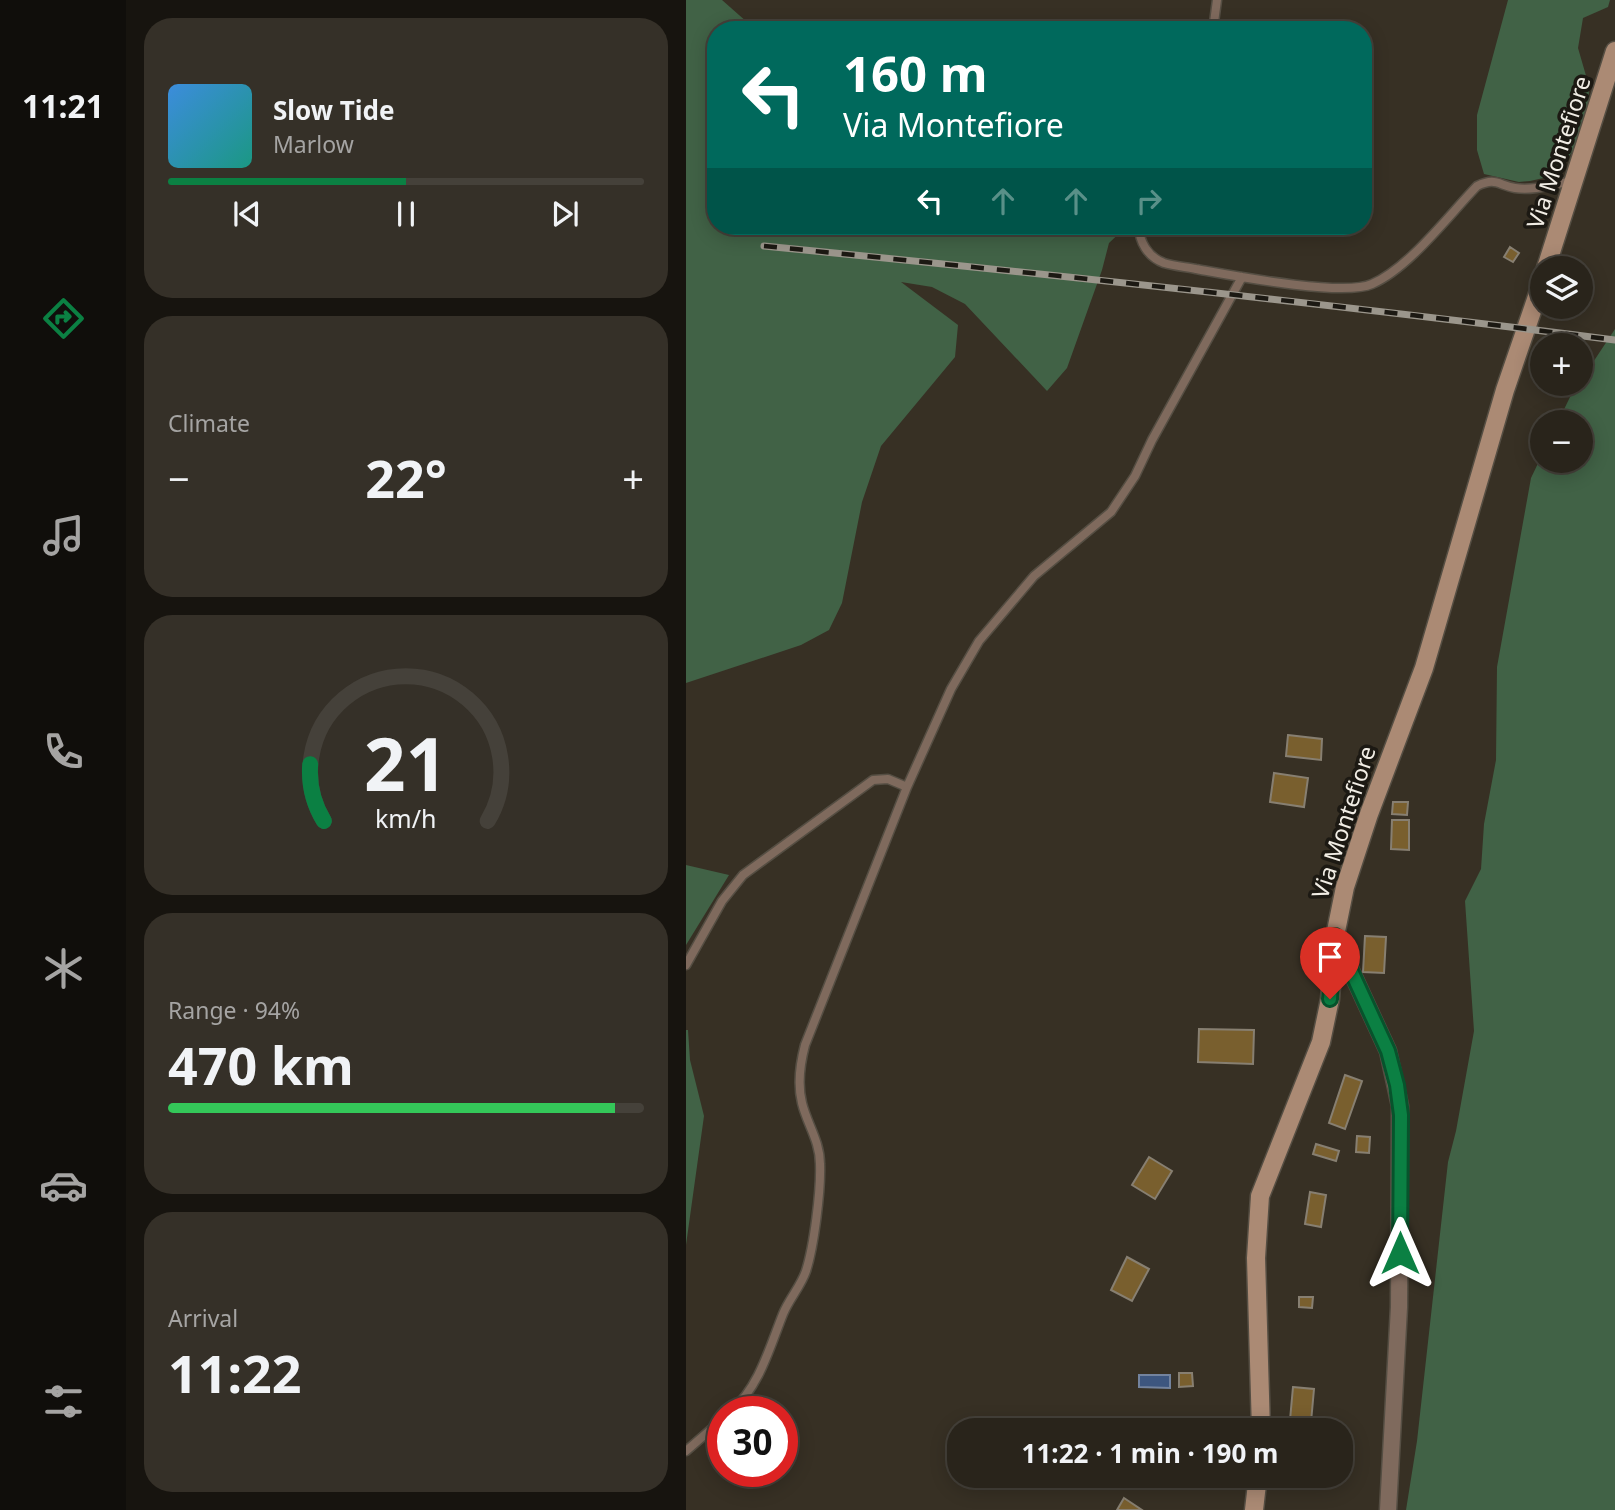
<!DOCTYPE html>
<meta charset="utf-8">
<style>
:root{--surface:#29241b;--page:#353028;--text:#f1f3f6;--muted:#a5a4a3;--line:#45413a;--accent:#0b8043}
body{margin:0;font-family:"Noto Sans",sans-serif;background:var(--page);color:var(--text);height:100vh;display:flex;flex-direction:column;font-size:26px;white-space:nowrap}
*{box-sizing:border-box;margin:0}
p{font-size:23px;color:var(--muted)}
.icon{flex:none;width:38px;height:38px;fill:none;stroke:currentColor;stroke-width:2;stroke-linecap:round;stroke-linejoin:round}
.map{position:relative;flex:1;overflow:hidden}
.panel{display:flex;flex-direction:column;gap:18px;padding:18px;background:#17140f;width:560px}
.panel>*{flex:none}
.hud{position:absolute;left:21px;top:21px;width:665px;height:214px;border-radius:28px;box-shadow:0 4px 18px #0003,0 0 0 2px var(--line);background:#00695c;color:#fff;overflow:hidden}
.tools{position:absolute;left:844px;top:256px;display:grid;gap:14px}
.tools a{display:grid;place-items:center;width:63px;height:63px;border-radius:50%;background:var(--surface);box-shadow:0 4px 18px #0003,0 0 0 2px var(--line);font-size:35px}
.speed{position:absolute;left:21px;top:1396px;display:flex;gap:14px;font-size:35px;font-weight:700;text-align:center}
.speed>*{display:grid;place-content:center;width:91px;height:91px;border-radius:50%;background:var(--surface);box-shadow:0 4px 18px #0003,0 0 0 2px var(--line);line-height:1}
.speed .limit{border:10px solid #d22;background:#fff;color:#111}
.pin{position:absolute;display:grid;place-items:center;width:60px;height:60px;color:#fff;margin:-72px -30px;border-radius:50% 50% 50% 0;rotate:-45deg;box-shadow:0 0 7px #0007}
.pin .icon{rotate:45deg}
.me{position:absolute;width:77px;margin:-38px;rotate:0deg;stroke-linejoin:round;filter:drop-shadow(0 0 5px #0008)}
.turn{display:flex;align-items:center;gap:24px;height:147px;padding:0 21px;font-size:32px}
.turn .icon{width:91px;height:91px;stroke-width:2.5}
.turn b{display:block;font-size:49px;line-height:60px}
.lanes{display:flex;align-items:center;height:66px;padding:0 21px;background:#0003;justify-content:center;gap:35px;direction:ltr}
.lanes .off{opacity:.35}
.big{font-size:52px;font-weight:700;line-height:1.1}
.panel .tile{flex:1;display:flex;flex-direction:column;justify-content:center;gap:10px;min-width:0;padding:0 24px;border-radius:28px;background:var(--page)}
.panel .dial{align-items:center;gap:0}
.dial svg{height:182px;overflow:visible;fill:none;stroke:var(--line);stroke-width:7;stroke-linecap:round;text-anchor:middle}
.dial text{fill:var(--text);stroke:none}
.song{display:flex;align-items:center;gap:21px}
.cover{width:84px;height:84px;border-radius:10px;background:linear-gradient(135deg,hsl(210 70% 55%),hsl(170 70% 35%))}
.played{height:7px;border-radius:4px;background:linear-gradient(90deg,var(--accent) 50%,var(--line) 50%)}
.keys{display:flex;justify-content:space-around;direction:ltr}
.heat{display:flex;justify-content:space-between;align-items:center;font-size:38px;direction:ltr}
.charge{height:10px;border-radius:5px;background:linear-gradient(90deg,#34c759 94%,var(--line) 0)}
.trip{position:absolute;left:261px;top:1418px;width:406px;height:70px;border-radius:28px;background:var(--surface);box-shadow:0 4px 18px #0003,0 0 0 2px var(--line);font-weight:700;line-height:70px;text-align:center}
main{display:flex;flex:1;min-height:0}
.menu{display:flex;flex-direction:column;width:126px;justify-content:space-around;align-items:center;background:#100e0b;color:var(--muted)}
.menu .icon{width:49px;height:49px}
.menu .on{color:var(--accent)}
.menu b{font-size:32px;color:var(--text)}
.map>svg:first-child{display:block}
.green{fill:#416246}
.water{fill:#3d567f;stroke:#73839e;stroke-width:2}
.building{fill:#795f2e;stroke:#877f71;stroke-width:2}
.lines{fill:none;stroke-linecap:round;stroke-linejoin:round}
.lane-casing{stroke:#554e43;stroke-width:11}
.street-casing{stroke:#554e43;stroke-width:19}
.secondary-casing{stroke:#554e43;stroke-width:21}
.lane{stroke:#7f6a5d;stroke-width:8}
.street{stroke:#7f6a5d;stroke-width:16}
.secondary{stroke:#ab8a74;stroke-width:18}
.rail-casing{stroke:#9b968c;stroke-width:7}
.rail{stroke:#1c1913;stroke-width:4.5;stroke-dasharray:13;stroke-linecap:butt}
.route-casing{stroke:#07532c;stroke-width:18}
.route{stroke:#0b8043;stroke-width:12}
.labels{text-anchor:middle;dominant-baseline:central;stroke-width:7;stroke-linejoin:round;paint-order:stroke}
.street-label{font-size:23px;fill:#f1ede5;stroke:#1c1913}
</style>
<main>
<nav class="menu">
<b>11:21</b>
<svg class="icon on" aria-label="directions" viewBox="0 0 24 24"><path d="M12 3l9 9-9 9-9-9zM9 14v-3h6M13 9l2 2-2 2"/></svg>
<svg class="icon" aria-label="music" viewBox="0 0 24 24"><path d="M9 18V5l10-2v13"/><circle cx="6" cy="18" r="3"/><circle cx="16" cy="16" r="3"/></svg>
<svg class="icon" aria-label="phone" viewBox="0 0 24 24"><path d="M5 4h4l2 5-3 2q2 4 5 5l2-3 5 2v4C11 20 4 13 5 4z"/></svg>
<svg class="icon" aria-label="climate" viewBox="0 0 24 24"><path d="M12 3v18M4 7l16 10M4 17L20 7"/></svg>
<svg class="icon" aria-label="car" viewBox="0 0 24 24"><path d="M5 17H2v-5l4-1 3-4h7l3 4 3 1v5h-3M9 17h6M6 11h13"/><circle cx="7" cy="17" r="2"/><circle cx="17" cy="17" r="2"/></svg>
<svg class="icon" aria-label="filters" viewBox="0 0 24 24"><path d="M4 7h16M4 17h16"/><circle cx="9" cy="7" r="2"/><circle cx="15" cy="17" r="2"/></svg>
</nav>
<section class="panel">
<div class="tile">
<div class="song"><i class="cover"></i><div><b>Slow Tide</b><p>Marlow</p></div></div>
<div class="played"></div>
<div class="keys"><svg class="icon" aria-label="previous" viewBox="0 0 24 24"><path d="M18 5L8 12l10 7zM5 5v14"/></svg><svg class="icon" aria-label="pause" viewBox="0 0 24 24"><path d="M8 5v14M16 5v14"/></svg><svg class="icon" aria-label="next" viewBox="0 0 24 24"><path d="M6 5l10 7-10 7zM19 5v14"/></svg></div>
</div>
<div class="tile"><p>Climate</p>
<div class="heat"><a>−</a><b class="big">22°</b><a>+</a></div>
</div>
<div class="tile dial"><svg viewBox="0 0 100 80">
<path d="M14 69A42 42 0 1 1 86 69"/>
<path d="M14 69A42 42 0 0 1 8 44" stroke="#0b8043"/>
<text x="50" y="56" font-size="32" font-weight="700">21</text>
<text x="50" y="72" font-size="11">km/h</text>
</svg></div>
<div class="tile"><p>Range · 94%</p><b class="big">470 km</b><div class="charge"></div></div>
<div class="tile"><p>Arrival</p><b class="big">11:22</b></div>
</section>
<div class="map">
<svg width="929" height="1510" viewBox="0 0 929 1510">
<rect width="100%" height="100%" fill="#373024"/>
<!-- green -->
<path class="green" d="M0,0H36L70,30H30V226H441L423,243L416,270L381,368L361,391L279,304L246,287L215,282L272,325L269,357L195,446L176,502L156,603L143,630L115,645L0,683Z
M822,0H924L922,7L897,18L892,48L903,86L902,125L878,165L862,177L844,181L833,182L798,174L791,150V115Z
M929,329V1510H720L731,1441L762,1162L770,1131L788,1031L779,901L795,869L798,824L810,760L811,667L845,478L856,455V460H894V422H872L884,397Z
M0,865L43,875L0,945Z
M0,1030H2L4,1060L18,1116L0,1245Z"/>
<!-- water -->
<path class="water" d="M453,1375H484V1388L453,1387Z"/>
<!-- building -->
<path class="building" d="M824,247L833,253L827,262L818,257Z
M602,735L636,739L635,760L600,756Z
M588,773L622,778L618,807L584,802Z
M707,802H722L721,815L706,814Z
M706,820H723V850L705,849Z
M679,936L700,937L698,973L677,972Z
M513,1029L568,1030L567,1064L512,1062Z
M659,1075L676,1081L659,1129L643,1123Z
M671,1136L684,1137L683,1153L670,1152Z
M630,1144L653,1151L650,1161L627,1154Z
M463,1157L486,1171L469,1199L446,1185Z
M624,1192L640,1195L635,1227L619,1224Z
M441,1257L463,1269L446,1301L425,1290Z
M613,1297H627L626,1308L613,1307Z
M493,1373H506L507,1386L493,1387Z
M607,1387L628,1389L625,1422L604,1420Z
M461,1420H489V1425H509V1430H461Z
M438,1498L456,1510H431Z"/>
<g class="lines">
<defs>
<path id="lane" d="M527,30L531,0
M453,226C453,242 462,257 478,263C488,266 500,267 510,269C544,275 657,297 686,284C723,268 762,216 791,186C810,177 812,185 829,188C847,191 869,184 887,181
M0,965L36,901L57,875L187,780L202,779L221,787
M45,1412C74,1385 83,1349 97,1314C103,1299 115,1286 120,1271C128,1246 135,1191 134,1164C134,1141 121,1124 116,1103C111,1083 114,1064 119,1045L221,787L265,689L293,641L348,576L425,512L449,476L466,440L556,277
M0,1451L37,1419"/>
<path id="street" d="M649,936L702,1051L714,1106L713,1307L702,1510"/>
<path id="secondary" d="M860,268L929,51
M575,1430L570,1258L574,1196L635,1042L644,999L649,936L659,887L683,814L738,668L819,390L856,282
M568,1510L572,1475"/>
</defs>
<!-- lane casing -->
<use href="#lane" class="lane-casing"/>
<!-- street casing -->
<use href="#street" class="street-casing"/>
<!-- secondary casing -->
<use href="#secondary" class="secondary-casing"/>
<!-- lane -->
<use href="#lane" class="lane"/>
<!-- street -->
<use href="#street" class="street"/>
<!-- secondary -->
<use href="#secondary" class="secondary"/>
<defs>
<path id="rail" d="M78,246C362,274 646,304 929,340"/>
</defs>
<!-- rail casing -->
<use href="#rail" class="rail-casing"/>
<!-- rail -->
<use href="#rail" class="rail"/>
</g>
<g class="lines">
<defs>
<path id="route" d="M644,999L649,936L702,1051L711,1085L715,1115L714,1253"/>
</defs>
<!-- route casing -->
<use href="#route" class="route-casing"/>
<!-- route -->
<use href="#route" class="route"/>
</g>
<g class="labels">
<!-- street labels -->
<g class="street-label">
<text transform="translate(872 152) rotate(-72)">Via Montefiore</text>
<text transform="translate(657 822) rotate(-72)">Via Montefiore</text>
</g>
</g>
</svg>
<div class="tools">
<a><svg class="icon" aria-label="layers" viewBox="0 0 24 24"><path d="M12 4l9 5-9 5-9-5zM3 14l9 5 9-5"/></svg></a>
<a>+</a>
<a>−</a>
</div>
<div class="speed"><div class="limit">30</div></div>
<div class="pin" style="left:644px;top:999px;background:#d93025"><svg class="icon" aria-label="arrive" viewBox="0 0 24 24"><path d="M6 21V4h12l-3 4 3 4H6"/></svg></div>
<svg class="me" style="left:714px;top:1253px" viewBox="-20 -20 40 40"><path d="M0-17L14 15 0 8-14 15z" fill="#0b8043" stroke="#fff" stroke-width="4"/></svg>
<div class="trip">11:22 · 1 min · 190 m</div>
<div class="hud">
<div class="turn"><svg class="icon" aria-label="left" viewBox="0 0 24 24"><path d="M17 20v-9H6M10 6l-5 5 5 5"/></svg><div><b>160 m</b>Via Montefiore</div></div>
<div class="lanes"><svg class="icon" aria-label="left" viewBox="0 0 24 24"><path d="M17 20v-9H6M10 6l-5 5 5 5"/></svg><svg class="icon off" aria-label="ahead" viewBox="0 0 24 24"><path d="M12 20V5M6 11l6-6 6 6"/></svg><svg class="icon off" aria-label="ahead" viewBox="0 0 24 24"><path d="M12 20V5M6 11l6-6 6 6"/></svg><svg class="icon off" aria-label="right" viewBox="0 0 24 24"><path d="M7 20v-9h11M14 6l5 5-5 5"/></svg></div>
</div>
</div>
</main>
